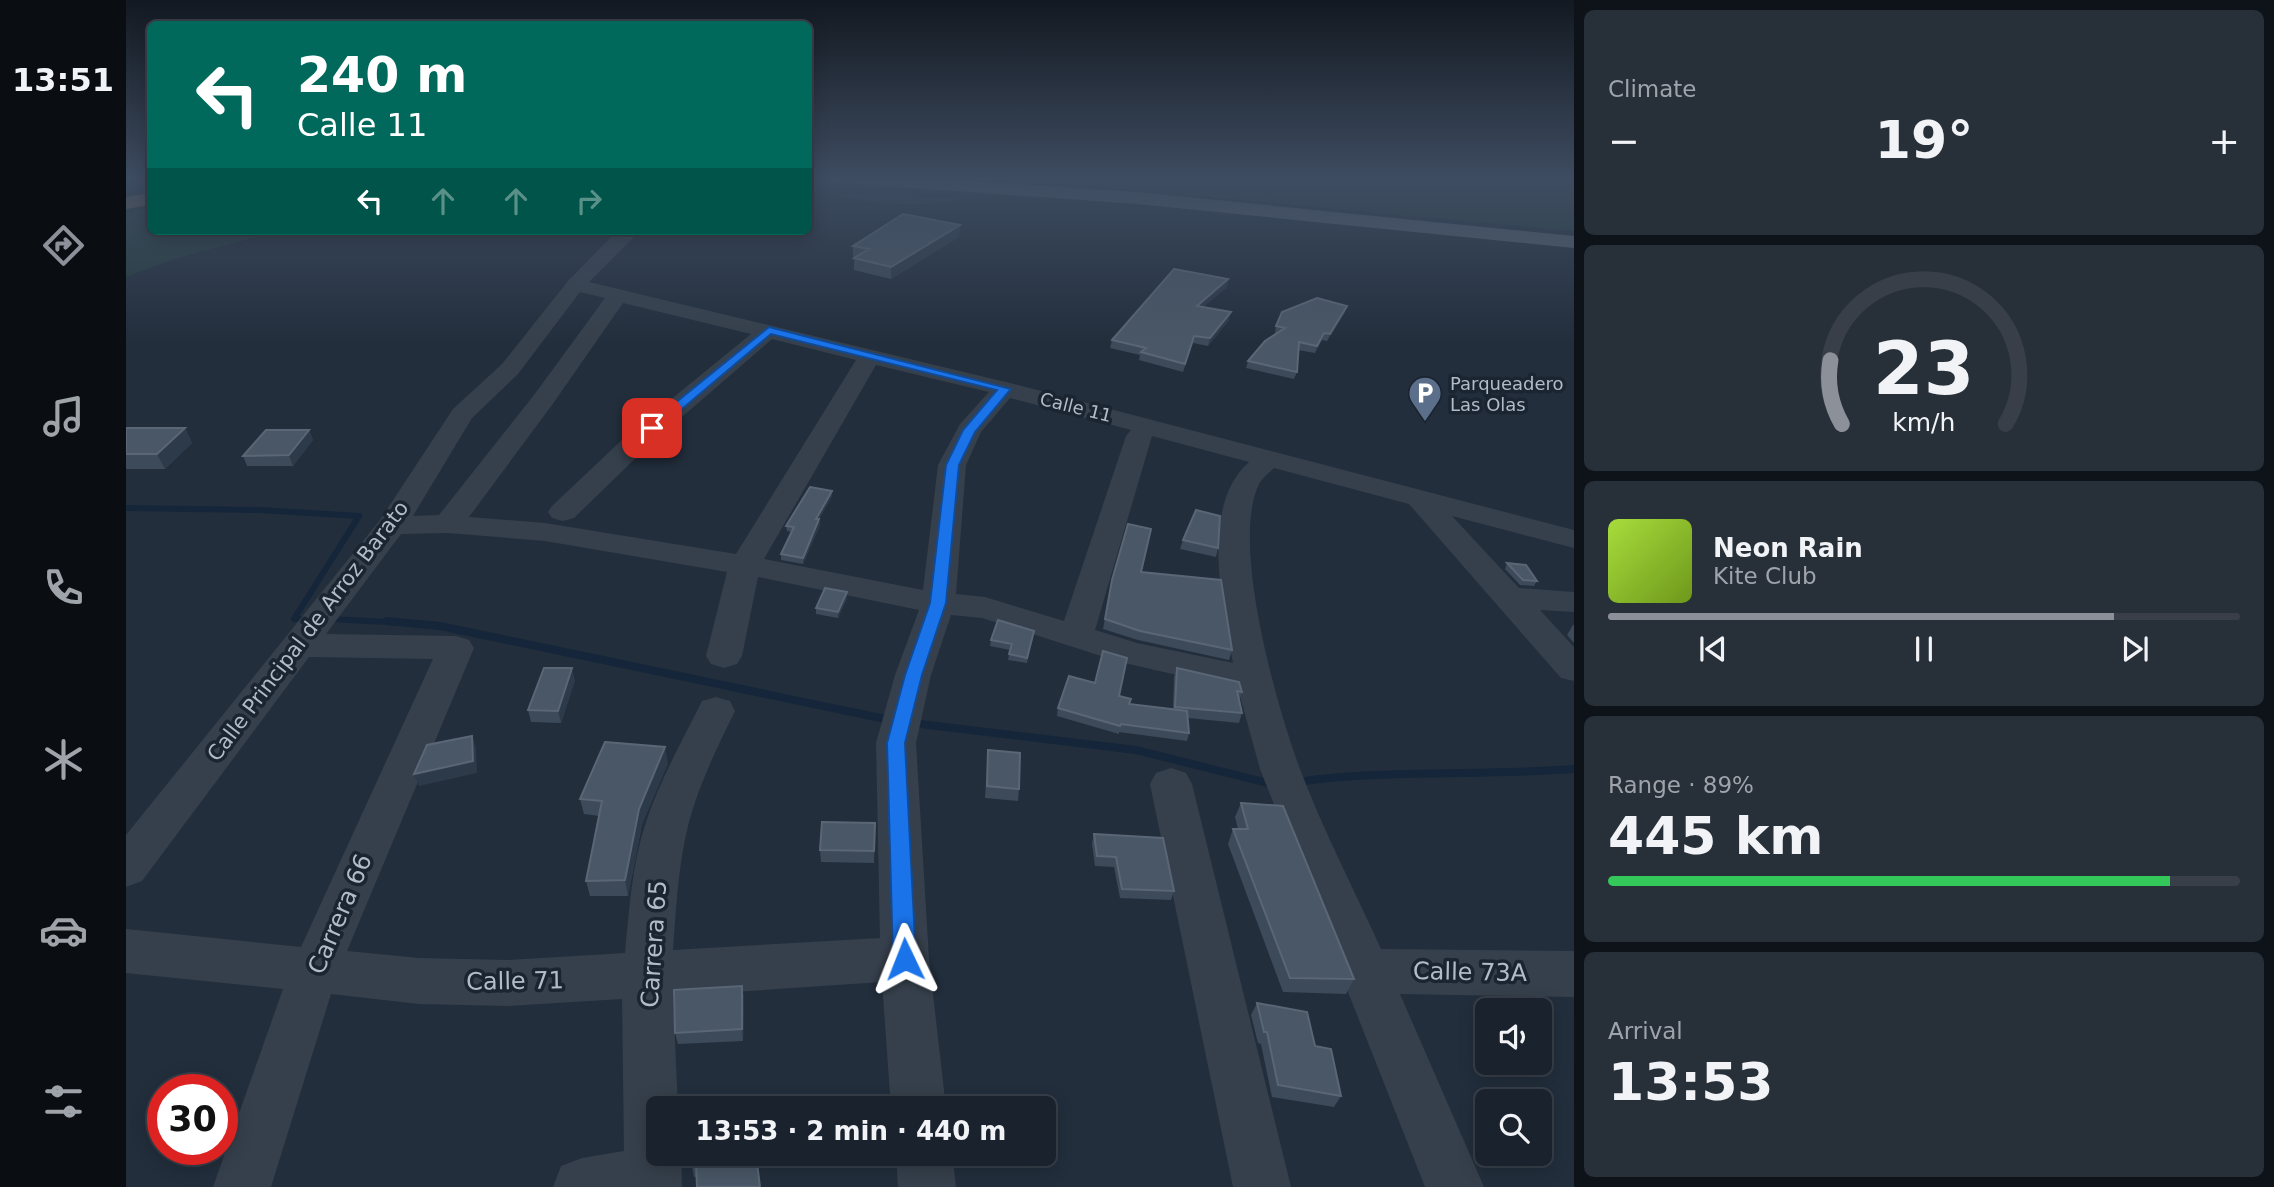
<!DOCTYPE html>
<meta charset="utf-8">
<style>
:root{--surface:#1a222d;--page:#272f39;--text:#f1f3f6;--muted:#9fa4aa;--line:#383f49;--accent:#8c9099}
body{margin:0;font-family:"DejaVu Sans",sans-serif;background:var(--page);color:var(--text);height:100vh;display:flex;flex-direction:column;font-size:26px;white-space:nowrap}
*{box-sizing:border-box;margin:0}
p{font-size:23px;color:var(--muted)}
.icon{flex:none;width:38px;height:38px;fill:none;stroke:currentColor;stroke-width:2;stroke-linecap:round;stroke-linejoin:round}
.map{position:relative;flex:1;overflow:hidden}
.drawer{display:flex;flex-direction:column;gap:10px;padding:10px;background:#0e1319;width:700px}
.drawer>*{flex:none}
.top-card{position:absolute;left:21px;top:21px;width:665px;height:214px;border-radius:10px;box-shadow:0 4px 18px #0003,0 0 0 2px var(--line);background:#00695c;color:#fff;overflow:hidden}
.controls{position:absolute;left:1349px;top:998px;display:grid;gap:14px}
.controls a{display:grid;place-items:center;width:77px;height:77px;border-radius:10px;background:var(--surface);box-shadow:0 4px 18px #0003,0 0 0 2px var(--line);font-size:35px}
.speed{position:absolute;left:21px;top:1074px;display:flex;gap:14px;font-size:35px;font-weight:700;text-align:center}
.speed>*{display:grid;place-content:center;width:91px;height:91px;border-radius:50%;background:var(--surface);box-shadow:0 4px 18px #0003,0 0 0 2px var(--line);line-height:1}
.speed .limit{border:10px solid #d22;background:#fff;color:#111}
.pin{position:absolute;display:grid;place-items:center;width:60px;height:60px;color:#fff;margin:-30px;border-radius:14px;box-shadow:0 4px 10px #0006}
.me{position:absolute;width:77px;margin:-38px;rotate:358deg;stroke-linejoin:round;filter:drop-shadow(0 0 5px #0008)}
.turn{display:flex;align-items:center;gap:24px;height:147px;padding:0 35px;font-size:32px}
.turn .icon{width:91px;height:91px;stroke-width:2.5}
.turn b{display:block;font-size:49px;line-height:60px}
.lanes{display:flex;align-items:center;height:66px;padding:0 35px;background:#0003;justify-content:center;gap:35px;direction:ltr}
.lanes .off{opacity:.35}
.big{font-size:52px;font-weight:700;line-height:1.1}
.drawer .widget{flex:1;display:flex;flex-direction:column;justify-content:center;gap:10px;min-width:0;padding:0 24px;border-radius:10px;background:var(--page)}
.drawer .dial{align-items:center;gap:0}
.dial svg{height:182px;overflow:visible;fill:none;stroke:var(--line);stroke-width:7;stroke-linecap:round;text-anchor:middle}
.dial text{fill:var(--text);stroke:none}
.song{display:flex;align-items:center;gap:21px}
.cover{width:84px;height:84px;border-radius:10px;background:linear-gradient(135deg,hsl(80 70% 55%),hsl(80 70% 35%))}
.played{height:7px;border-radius:4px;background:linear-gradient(90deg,var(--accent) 80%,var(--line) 80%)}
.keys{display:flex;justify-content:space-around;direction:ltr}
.heat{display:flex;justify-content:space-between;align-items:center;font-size:38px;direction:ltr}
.charge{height:10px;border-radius:5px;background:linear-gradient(90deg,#34c759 89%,var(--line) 0)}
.trip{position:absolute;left:520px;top:1096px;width:410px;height:70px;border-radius:10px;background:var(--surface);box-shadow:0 4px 18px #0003,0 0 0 2px var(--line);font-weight:700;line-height:70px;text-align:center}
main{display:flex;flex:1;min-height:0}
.menu{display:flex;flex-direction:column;width:126px;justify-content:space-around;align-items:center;background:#0a0e12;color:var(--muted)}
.menu .icon{width:49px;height:49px}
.menu .active{color:var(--accent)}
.menu b{font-size:32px;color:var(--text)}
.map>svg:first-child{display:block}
.green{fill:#243b3d}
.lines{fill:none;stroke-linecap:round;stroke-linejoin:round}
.stream-far1{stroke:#15263a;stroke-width:6}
.stream{stroke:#15263a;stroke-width:8}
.minor{fill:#36404c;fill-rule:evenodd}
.major{fill:#545f6c;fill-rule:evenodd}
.highway{fill:#726553;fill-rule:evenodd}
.wall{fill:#3d4a5a}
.shaded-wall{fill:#2d3a49}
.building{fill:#495766;stroke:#5a6675;stroke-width:2}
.route{fill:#1a73e8;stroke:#114b97;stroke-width:2}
.labels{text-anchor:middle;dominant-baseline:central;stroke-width:7;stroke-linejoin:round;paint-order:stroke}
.far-poi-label{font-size:18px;fill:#b2bbc8;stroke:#1b2531;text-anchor:start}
.far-street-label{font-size:18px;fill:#b2bbc8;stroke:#1b2531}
.street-label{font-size:21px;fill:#b2bbc8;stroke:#1b2531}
.near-street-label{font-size:24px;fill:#b2bbc8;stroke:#1b2531}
</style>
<main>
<nav class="menu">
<b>13:51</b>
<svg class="icon active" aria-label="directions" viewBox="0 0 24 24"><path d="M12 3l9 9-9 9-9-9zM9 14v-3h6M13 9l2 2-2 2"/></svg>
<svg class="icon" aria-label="music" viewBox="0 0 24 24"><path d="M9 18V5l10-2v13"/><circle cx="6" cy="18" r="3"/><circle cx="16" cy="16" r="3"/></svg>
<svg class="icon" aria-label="phone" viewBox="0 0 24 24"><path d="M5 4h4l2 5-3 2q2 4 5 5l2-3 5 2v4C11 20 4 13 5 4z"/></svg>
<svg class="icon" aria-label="climate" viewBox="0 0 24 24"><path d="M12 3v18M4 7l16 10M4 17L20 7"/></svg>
<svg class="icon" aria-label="car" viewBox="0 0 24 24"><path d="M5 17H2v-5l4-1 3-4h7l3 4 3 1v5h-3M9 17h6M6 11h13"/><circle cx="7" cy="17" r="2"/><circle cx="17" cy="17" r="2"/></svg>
<svg class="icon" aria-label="filters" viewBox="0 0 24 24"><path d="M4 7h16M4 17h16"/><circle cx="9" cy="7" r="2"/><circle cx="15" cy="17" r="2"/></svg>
</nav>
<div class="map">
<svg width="1448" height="1187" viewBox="0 0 1448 1187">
<rect width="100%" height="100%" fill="#222e3c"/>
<!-- green -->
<path class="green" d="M867,177H1448V231Z
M688,179L875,192L683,186Z
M701,193L838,199C793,209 745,204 701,193Z
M24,209V231H152L48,259L0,277V213Z"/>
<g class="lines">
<!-- stream-far1 -->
<path class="stream-far1" d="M0,508L134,510L233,516L168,619H182
M205,619L279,623"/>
<!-- stream -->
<path class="stream" d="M261,621L314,626L764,720
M786,723L1010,750L1146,784
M1171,782C1263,769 1356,776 1448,769"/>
<!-- minor -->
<path class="minor" d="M491,231H514L463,282L888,384L1448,530V548L1326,516L1393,588L1448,592V612L1414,610L1448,647V681L1435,678L1283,504L1148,468C1143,473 1136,478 1133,484C1104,542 1151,708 1174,769C1197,830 1228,889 1255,949L1448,951V997L1274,994L1358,1187H1299L1134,769L1112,689L994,662L856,618L825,615L805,675L790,743L803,959L820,1108H765L756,982L547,996L552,1108H532V1153H555L556,1187H427L435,1166L456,1158L498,1151L496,999L381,1006L293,1004L205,994L145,1187H87L157,989L0,973V929L175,947L307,659L183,657L16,881L0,887V835L254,520L327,409L376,364L442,281ZM454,292L479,298L408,395L313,515L287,516L346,418L392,374ZM497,303L625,334L499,437L426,506L422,512L426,518L437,521L448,518L519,449L646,339L730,360L610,554L419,523L343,517L426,405ZM750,365L863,392L834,424L812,465L797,590L638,559ZM884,398L1005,430L1000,436L938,621L859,597L830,594L840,465L855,432ZM1026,436L1123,462C1073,506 1097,605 1107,663L1011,643L969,630ZM322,533L419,541L601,572L580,656L585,664L598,668L611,664L616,656L632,577L793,610L769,675L750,743L754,938L547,950C550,910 552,866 562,826C572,786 591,748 609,711L604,701L590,697L576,701L571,711C552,748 532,785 519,825C506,865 503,911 499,953L381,960L293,958L221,951L348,648L343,640L330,636L200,634L275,534Z
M1045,768L1060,773L1066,784L1165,1187H1107L1024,784L1030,773Z
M770,1153H826L830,1187H772Z"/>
<!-- major -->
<path class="major" d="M695,177H783L1011,192L1448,236V248L1011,204L704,182Z"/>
<!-- highway -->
<path class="highway" d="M24,193V205L0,209V197Z"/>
</g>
<!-- wall -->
<path class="wall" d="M834,225L833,237L765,279L728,270V257H727V246Z
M1102,279L1101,287L1077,307L1103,320L1082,346L1067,343L1057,372L1013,360L1014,355L984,348L986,340Z
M1221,306L1219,312L1201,341L1196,340L1189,353L1172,350L1171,372L1168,379L1120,368L1122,361L1151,333H1149L1150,326Z
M0,428H59L66,443L39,469H0Z
M183,430L187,440L167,466H121L117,456Z
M706,491V496L693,519L694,525L677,564L655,560V554L666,532L661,531L660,526Z
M1057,540L1092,548L1090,557L1054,549Z
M1381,563L1411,581L1408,586L1394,585L1379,569Z
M1015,572L1106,650L1103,660L1012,640L977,629L986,580Z
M721,598L712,618L690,614V608Z
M1447,625H1448V643L1441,635Z
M907,637L901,663L882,660L884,650L864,646L865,640Z
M1051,668L1116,692L1113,700L1116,713L1113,723L1062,718L1063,733L1061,741L993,732V734L931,716L932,708L993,696L1003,704L1047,709L1048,677Z
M449,680L435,723L405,722L402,710Z
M862,750L893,789L892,801L859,798Z
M542,763L516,824L502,896H464L460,881L473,816L458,814L454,799Z
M1115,803L1228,979L1220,994L1157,992L1102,844L1107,829H1112L1109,817Z
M749,823L748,863L695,862L694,850Z
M968,834L1048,891L1045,900L994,898L988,867L969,866L966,843Z
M616,986L618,998L617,1041L552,1044L549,1033Z
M1131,1003L1189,1046L1215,1096L1208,1107L1146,1097L1135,1044L1132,1043L1125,1015Z
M634,1153L635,1165L568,1177L566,1166Z"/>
<!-- shaded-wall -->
<path class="shaded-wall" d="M834,225L833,237L765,279V267Z
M1102,279L1101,287L1070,313L1071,306Z
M1221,306L1219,312L1201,341L1204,334Z
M1105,312L1103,320L1082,346L1084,338Z
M1198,333L1196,340L1189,353L1191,346Z
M59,428L66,443L39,469L31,454Z
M183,430L187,440L167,466L163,455Z
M706,491V496L690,524V519Z
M693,519L694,525L677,564V558Z
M721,592V598L712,618V612Z
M446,668L449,680L435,723L432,711Z
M346,736L350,748L351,773L293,786L288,774Z
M539,747L542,763L516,824L502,896L499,880L513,809Z
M616,986L618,998L617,1041L616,1029Z"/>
<!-- building -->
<path class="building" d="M777,214L834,225L765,267L728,258L743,249L727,246Z
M1048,269L1102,279L1071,306L1105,312L1084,338L1068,336L1059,364L1015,352L1020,348L986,340Z
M1191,298L1221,306L1204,334L1198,333L1191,346L1173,342L1171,372L1122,361L1139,341L1159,328L1150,326L1156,312Z
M0,428H59L31,454H0Z
M140,430H183L163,455L117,456Z
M684,487L706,491L690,519H693L677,558L655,554L668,527L660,526Z
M1070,510L1094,516L1092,548L1057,540Z
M1002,524L1025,529L1015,572L1095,580L1106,650L1014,631L979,619L986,580Z
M1381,563L1400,565L1411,581L1397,580Z
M699,588L721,592L712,612L690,608Z
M872,620L908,631L901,658L883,654L886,644L865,640Z
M977,651L1001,658L993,696L1005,699L1003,704L1061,711L1063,733L995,724L994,726L932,708L943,676L969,683Z
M418,668H446L432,711L402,710Z
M1051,668L1113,682L1116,692L1111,691L1116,713L1049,707Z
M346,736L347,761L288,774L301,745Z
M479,742L539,747L513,809L499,880L460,881L476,801L454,799Z
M862,750L894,753L893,789L861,786Z
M1115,803L1157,806L1228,979L1164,978L1107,829H1122Z
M696,822L749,823L748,851L694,850Z
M968,834L1037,838L1048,891L996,889L990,857L971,856Z
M616,986V1029L549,1033L548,990Z
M1131,1003L1181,1012L1189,1046L1205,1049L1215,1096L1152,1085L1141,1032H1138Z
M565,1153H634L630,1154L634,1187H571L570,1165L566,1166Z"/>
<!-- sky -->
<linearGradient id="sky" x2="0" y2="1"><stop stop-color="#131921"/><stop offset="0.52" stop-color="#3e4c61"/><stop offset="1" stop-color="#3e4c61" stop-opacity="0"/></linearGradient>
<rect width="1448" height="343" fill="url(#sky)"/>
<!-- route -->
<path class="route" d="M643,327L885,389L849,432L833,465L820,603L796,675L779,743L790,959L787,966L779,969L771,966L767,959L761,743L779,675L804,603L820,465L837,430L871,390L645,334L531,430H522V425Z"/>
<!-- icons -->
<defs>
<symbol id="parking-pin" viewBox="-11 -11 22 30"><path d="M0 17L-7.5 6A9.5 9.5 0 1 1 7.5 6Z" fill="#5c6f8a" stroke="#1b2531"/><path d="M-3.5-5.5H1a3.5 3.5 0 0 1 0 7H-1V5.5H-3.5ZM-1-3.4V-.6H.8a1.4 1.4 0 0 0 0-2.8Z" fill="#fff"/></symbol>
</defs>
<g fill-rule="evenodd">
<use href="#parking-pin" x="1280" y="374" width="38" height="52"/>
</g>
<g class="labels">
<!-- far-poi labels -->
<g class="far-poi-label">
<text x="1324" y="383">Parqueadero<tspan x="1324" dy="21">Las Olas</tspan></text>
</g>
<!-- far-street labels -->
<g class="far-street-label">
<text transform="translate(950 407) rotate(14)">Calle 11</text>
</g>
<!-- street labels -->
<g class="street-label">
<text transform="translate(182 631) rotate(-53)">Calle Principal de Arroz Barato</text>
</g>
<!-- near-street labels -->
<g class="near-street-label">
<text transform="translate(214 914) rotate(-67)">Carrera 66</text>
<text transform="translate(528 944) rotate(-86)">Carrera 65</text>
<text transform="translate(1344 972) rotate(1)">Calle 73A</text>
<text transform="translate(389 981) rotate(-1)">Calle 71</text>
</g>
</g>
</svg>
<div class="controls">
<a><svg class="icon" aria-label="sound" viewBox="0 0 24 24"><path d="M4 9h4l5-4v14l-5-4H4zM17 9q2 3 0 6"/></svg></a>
<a><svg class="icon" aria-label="search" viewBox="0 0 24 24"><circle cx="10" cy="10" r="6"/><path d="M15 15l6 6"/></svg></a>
</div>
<div class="speed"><div class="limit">30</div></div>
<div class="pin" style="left:526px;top:428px;background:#d93025"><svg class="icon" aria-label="arrive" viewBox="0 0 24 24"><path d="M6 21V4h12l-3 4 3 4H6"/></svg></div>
<svg class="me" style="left:779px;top:959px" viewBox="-20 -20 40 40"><path d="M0-17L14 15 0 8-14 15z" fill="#1a73e8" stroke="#fff" stroke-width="4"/></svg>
<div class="trip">13:53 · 2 min · 440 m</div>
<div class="top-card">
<div class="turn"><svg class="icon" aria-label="left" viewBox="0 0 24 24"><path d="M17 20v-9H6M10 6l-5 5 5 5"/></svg><div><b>240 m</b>Calle 11</div></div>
<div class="lanes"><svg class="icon" aria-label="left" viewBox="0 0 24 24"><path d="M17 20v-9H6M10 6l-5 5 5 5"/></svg><svg class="icon off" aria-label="ahead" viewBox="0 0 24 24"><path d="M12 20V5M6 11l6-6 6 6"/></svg><svg class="icon off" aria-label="ahead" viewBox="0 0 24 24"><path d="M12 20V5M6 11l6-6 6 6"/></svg><svg class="icon off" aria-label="right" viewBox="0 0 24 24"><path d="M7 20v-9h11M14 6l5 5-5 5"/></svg></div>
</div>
</div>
<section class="drawer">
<div class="widget"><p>Climate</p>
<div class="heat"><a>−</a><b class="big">19°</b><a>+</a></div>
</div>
<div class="widget dial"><svg viewBox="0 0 100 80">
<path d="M14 69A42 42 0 1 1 86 69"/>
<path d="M14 69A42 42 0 0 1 9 41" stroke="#8c9099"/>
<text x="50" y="56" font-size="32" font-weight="700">23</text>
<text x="50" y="72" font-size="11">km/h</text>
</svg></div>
<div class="widget">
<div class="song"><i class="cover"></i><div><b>Neon Rain</b><p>Kite Club</p></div></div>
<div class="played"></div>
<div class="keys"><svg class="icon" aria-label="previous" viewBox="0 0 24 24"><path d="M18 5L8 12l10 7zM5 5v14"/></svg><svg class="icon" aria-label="pause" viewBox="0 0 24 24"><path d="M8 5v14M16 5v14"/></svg><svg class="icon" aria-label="next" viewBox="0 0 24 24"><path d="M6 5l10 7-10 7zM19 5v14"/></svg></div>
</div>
<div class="widget"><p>Range · 89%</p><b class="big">445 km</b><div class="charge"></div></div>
<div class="widget"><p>Arrival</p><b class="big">13:53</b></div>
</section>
</main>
